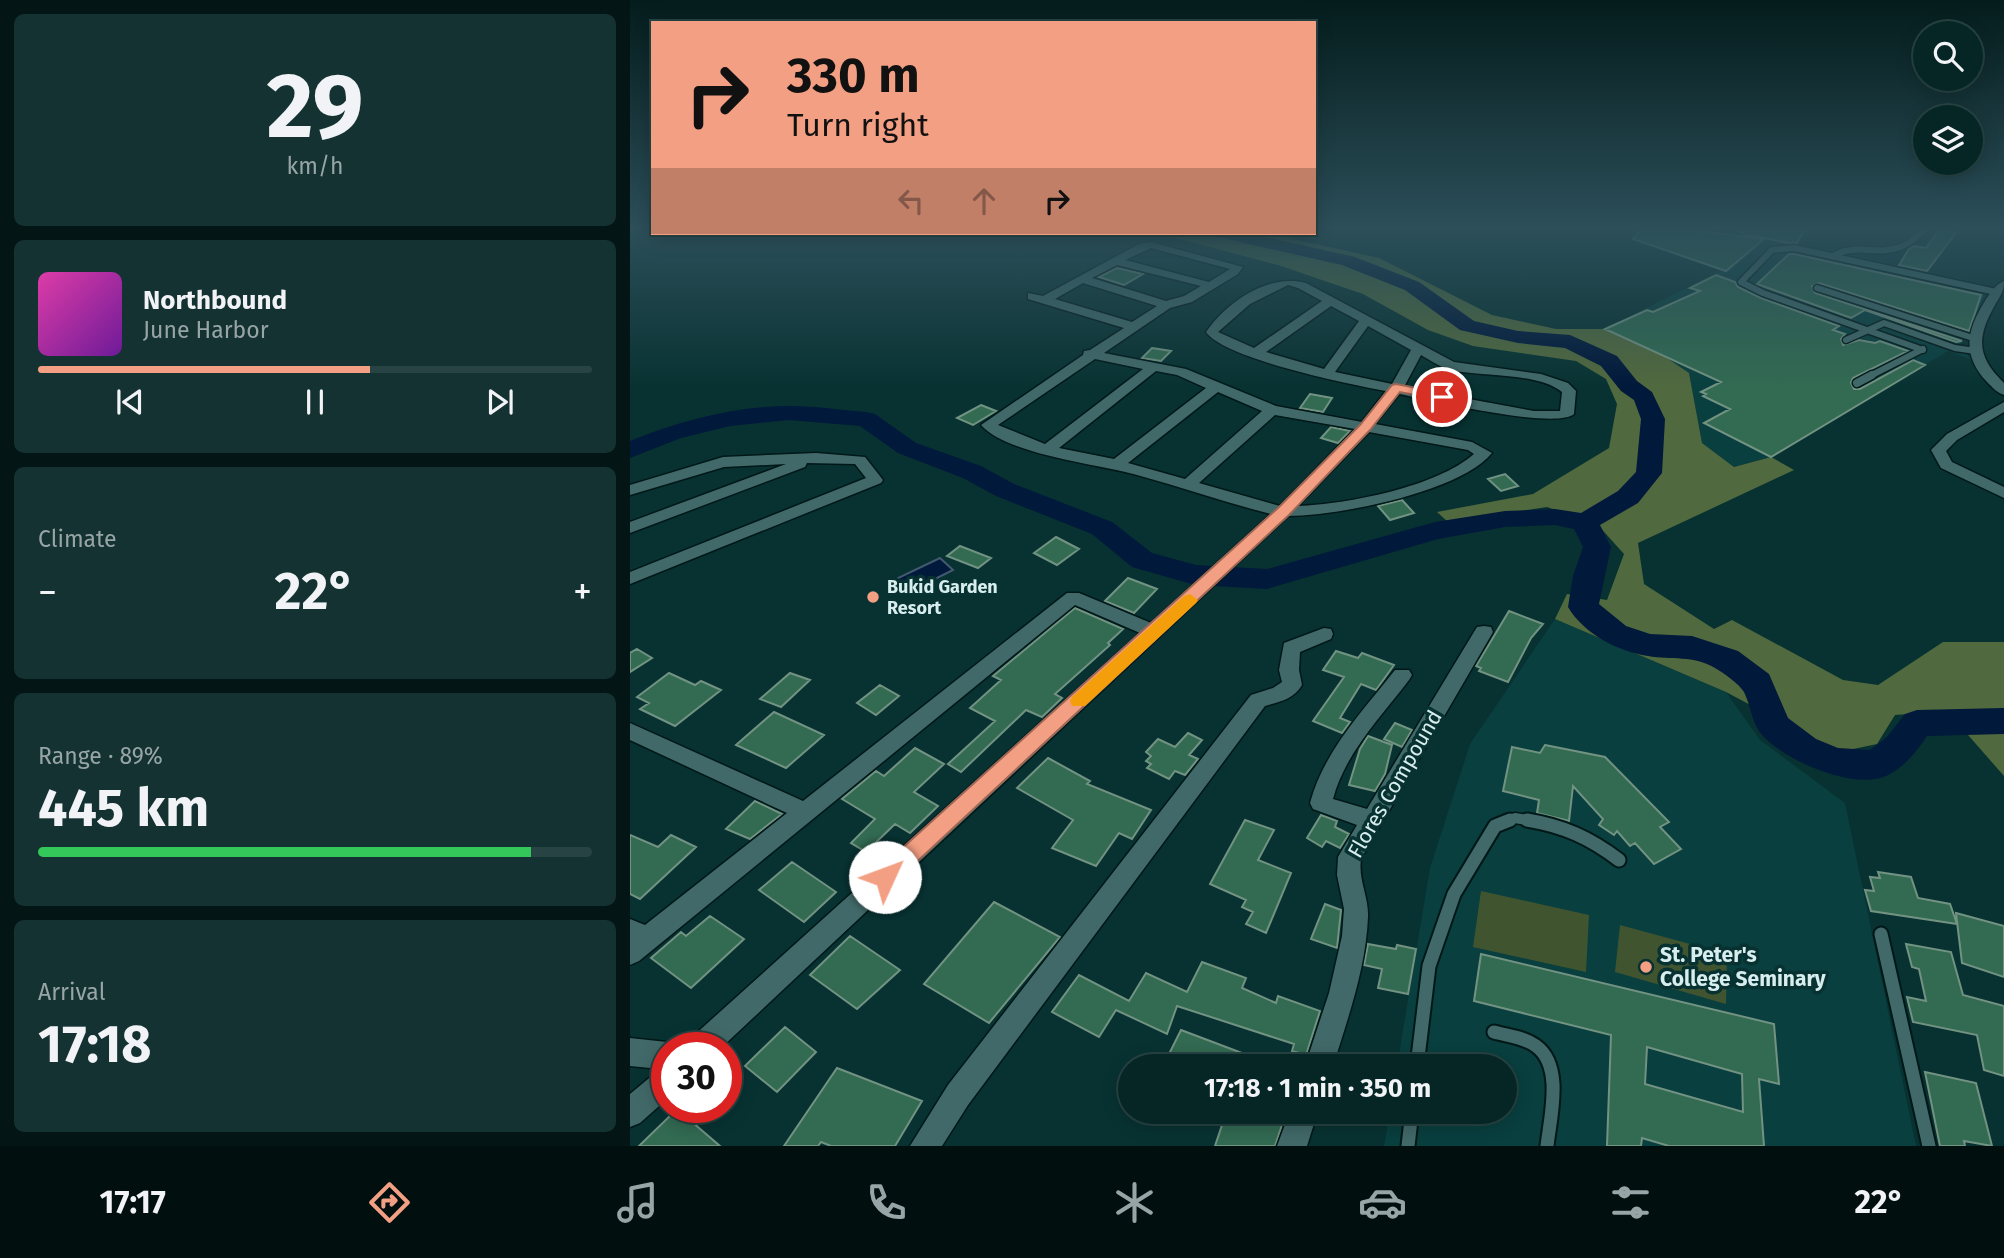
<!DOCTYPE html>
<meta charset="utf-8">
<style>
:root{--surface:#062626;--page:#143232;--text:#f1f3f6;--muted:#98a5a7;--line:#274343;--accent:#f39f83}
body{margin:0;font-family:"Fira Sans",sans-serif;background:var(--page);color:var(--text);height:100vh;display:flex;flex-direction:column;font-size:26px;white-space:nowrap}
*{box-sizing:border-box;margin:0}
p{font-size:23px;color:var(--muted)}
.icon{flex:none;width:38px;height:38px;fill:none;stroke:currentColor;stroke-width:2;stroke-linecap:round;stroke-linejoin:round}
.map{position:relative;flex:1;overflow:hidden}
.panel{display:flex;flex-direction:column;gap:14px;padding:14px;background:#031515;width:630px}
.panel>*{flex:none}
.hud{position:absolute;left:21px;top:21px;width:665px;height:214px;border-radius:0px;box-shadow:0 4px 18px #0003,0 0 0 2px var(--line);background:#f39f83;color:#111;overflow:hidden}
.controls{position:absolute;left:1283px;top:21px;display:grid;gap:14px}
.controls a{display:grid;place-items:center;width:70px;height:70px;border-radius:50%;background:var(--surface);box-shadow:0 4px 18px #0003,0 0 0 2px var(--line);font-size:35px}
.speed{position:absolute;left:21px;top:1032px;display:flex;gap:14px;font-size:35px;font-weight:700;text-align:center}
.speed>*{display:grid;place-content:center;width:91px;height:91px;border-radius:50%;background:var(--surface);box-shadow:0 4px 18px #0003,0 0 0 2px var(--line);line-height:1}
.speed .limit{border:10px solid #d22;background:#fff;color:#111}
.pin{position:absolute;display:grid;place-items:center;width:60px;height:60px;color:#fff;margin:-30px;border:4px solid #fff;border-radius:50%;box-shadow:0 2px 7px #0007}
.me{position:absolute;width:77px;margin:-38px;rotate:47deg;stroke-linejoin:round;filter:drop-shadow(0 0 5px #0008)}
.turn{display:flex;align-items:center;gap:24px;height:147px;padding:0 21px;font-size:32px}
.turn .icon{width:91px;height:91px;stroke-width:2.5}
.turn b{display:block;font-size:49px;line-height:60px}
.lanes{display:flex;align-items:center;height:66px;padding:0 21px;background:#0003;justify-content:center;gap:35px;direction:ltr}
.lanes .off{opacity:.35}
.big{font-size:52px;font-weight:700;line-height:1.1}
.panel .tile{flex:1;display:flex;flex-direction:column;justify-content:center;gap:10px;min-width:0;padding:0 24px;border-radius:10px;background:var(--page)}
.panel .dial{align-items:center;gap:0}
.dial b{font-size:91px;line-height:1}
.song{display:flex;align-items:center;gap:21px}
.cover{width:84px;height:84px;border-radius:10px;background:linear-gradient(135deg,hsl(320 70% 55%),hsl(280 70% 35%))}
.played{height:7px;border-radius:4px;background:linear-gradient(90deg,var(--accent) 60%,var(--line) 60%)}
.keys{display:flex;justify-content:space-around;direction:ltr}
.heat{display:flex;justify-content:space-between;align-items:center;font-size:38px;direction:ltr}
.charge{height:10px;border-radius:5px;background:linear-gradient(90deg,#34c759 89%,var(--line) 0)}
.trip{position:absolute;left:488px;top:1054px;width:399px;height:70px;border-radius:35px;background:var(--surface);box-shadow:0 4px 18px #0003,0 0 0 2px var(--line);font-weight:700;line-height:70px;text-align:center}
.tab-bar{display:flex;height:112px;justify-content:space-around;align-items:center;background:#020f0f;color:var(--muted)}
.tab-bar .icon{width:49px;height:49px}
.tab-bar .selected{color:var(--accent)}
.tab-bar b{font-size:32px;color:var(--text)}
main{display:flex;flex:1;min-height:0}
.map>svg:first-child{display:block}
.built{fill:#093f3f}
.green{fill:#40552f}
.forest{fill:#51693e}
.water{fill:#01193b;stroke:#425970;stroke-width:2}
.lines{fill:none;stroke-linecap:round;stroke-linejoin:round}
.river{fill:#01193b;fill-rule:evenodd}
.building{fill:#326a52;stroke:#729282;stroke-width:2;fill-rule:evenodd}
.lane-far3-casing{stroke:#001818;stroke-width:9}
.lane-far2-casing{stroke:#001818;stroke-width:11}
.lane-far1-casing{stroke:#001818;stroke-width:13}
.lane-casing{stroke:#001818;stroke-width:17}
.street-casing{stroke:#001818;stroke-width:3}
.lane-far3{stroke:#426969;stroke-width:6}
.lane-far2{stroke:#426969;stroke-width:8}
.lane-far1{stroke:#426969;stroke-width:10}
.lane{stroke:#426969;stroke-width:13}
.street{fill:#426969;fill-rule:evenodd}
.route{fill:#f39f83;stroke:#9e6755;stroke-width:2}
.slow{fill:#f59e0b}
.poi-dot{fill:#f39f83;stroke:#083232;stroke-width:2.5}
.labels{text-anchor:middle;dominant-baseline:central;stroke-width:7;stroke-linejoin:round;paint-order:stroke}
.poi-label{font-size:18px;font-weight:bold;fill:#d8eded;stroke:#083232;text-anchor:start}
.near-street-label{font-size:21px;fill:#d8eded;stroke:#083232}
.near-poi-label{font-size:21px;font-weight:bold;fill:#d8eded;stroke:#083232;text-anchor:start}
</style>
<main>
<section class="panel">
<div class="tile dial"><b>29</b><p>km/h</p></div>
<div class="tile">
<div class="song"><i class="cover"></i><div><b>Northbound</b><p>June Harbor</p></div></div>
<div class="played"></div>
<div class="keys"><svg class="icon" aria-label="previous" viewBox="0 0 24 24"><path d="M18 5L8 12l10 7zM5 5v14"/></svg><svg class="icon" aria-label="pause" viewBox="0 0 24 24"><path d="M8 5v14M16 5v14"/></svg><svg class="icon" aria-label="next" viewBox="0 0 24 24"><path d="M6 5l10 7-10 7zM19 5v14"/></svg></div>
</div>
<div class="tile"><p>Climate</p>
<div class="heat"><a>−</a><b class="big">22°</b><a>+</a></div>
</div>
<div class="tile"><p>Range · 89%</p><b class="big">445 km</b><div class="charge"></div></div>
<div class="tile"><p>Arrival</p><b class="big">17:18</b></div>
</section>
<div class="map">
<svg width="1374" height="1146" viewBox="0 0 1374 1146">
<rect width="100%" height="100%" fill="#083232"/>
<!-- built -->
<path class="built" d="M1013,227H1038L1125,238L1203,251L1358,285L1340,333L1328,345L1342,360L1318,351L1141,457L1104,467L1072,443L1059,373L1034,356L975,329L1092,270L1003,239Z
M925,619L1096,692L1130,740L1215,803L1286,1146H754L760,1111H875V1066H767L800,868L840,744Z"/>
<!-- green -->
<path class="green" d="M851,891L959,915L956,972L843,947Z
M990,925L1097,954L1096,1004L985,972Z"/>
<!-- forest -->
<path class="forest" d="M526,233H635L749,258L862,315L926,329H975L1034,356L1059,373L1072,443L1104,467L1141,457L1164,470L1008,543L1014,584L1084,629L1102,620L1213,680L1248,685L1313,642H1374V776L1317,711L1265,715L1247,744L1209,752L1096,692L925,619L937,594L977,600L994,554L967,524L917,507L818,522L807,512L903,494L979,448L987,404L976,379L946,361L843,346L798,330L733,294L648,265Z"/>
<!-- water -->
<path class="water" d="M310,558L323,570L279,592L266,579Z"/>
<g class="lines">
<!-- river -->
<path class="river" d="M585,233H617L725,257L789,282L844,321L888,331L940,335L987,356L1007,381L1022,392L1035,419L1032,473L1008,503L970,525L981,547L969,604L996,626L1020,634L1062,636L1108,651L1139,674L1158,718L1186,739L1208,748L1240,750L1257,737L1275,714L1287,710L1374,708V734L1297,736C1287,751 1276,765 1260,774C1228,793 1156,761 1133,736C1122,725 1121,706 1114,692C1109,684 1094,673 1085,668C1064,655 1041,660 1018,656C987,651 954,634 938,607L943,576L953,547L944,529L925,525L875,527L808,539L637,589L565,585L502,567L462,534L366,496L333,478L268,453L230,426L159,420L100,426L51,438L0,458V441C50,421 105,406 160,406C185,406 211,410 236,412L245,414L286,443L351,466L384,484L482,522L522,553L566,565L637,569L805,522L875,511L925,509L951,513L988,491L1006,472L1011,419L1004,400L991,391L971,366L935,348L888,343L830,330L775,290L712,265L588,237Z"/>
</g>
<!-- building -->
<path class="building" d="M1013,227H1038L1134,239L1096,271L1003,239Z
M1112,227H1176L1167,243H1158L1111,233Z
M1309,230L1326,233L1297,271L1269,265L1279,249L1284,246L1296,248Z
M1159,254H1164L1351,295L1339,331L1189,283L1182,286L1185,293L1332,341L1326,342L1235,310L1221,318L1127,284Z
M487,268L513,274L494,285L469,277Z
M1086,275L1105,282L1108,287L1131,298L1209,326L1203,330L1215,334L1211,339L1213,345L1229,340L1245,343L1250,341L1278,351L1223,378L1221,383L1224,389H1230L1283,360L1295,365L1141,457L1074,423L1100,409L1073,396L1076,394L1071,392L1091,382L975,329L1017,310L1023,312L1070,291L1060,288Z
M522,348L541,351L531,361L512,358Z
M680,394L702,398L693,412L670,408Z
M351,405L366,411L343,425L327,418Z
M701,427L720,431L708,443L691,438Z
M875,474L888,486L871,491L858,479Z
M772,500L784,513L760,520L748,506Z
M426,537L449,549L427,565L404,553Z
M330,546L361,558L348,568L317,556Z
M498,578L527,589L504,613L475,601Z
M445,608L493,629L478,643L480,645L425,694L432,698L412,717L396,710L331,772L318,764L365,721L340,708L371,680L363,676Z
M879,611L913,624L901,638L878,682L849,671L851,668L846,666Z
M7,649L22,658L0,672V653Z
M706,651L728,658L732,653L764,665L746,690L731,684L710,718L720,722L712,733L683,721L714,677L693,670Z
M39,673L65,685L71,681L91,690L45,726L10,709L19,703L7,697Z
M160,673L180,680L151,707L130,699Z
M250,685L269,696L246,715L227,703Z
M144,712L194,735L156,768L106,745Z
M765,723L782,730L772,747L754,739Z
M558,733L572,740L559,755L568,759L555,775L545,771L539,779L517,768L521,764L516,761L521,756L516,752L528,739L545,747Z
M738,736L762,745L755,774L745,791L719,785L730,749Z
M915,745L975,757L1039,822L1030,827L1051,849L1024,864L1005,843L1000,846L987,831L984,835L969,825L973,819L943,786L939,821L907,813L909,800L873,791L882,747L910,753Z
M285,748L314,764L284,792L308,806L280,833L265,824L236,852L221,843L245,819L212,799L246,771L254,776Z
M418,758L460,781L457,784L521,810L502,839L489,833L466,866L422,848L443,820L387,788Z
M125,801L152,814L120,839L96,829Z
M691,815L707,821L705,827L719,834L710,848L696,841L692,847L677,838Z
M615,820L644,830L628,860L661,873L636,933L616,924L623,912L612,907L616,900L580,884Z
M0,835L28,847L41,835L66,847L10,899L0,894Z
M162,862L206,892L174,922L129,890Z
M1248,872L1281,877L1288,898L1320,904L1327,924L1241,911L1235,890L1244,891L1240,877L1250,878Z
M364,902L430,937L359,1023L294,984Z
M695,904L711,910L707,948L681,939Z
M1326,913L1374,926V977L1332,963Z
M80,916L114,939L61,988L21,958L51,932L56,936Z
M220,936L270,970L227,1009L180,975Z
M738,944L766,949L767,945L786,949L778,994L748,988L752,969L734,965Z
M1276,944L1321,952L1333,995L1374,1006V1076L1354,1070L1347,1035L1283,1022L1277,997L1296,1001L1289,969L1282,967Z
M851,954L1144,1024L1149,1084L1129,1079L1134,1146H1039L1012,1138L1011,1146H977L981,1035L844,1001ZM1017,1047L1112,1074L1113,1112L1015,1084Z
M572,962L616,978L612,988L646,1003L648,996L690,1011L676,1055L662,1051L664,1044L547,1006L537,1034L486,1010L469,1037L422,1012L449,975L499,1001L516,973L557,992Z
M155,1027L186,1052L147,1092L115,1066Z
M551,1030L641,1064V1066H533Z
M207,1068L292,1101L265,1146H201L191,1142L188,1146H154Z
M1295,1072L1346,1083L1362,1146L1334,1141L1335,1146H1310Z
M47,1109L90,1146H9Z
M557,1111H651L656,1113L645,1146H585L592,1125Z"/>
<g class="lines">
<defs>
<path id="lane-far3" d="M1205,255C1229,243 1248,256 1270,247C1281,243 1289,235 1297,227
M1187,288L1346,339
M1216,340L1254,323L1325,348L1346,351
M1293,350L1133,293L1111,282L1142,250L1164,248L1366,292
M1238,377L1293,349"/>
<path id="lane-far2" d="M1227,383L1242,375"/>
<path id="lane-far1" d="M876,822L885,818L908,822"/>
<path id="lane" d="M897,820C934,826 960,838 989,860
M1251,934L1299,1146
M864,1032C878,1036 894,1037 906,1046C934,1066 920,1118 917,1146
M787,1066L799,966L824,894L865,826L880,820
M778,1146L782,1111"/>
<path id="street" d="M521,242L613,267L608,274L562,302L540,308L474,353L556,369L646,406L732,422L756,391C719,384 595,359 576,332C597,302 638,273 676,283L824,362L911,374L938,383L946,391L944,414C926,430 798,400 769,394L745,424L842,442L862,453C830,492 708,516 658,516L91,1048H57L61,1038L510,633L445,605L9,961L0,965V919L15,925L157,813L0,740V723L173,801L437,593H449L521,623L641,514C596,503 552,487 507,475C468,464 378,455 351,425L453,355L454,351L460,350L494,328L398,299V293L413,296L509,244ZM521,248L600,269L579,282L495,260ZM487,265L571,286L554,296L536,301L462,278ZM453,283L527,306L502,322L425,299ZM658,285L668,288L692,301L624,348L588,332L620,304ZM701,306L729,321L694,369L636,352ZM738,326L781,350L762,384L705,372ZM791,355C800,360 810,367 820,370C852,377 907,372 932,392L930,411H904L774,387ZM465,359L513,369L415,444L368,425ZM526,371L547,375L576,388L484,459L429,448ZM588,392L632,411L555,479L498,463ZM645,415L725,429L650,506L569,483ZM739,432L838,450L844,454C806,487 718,504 668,506Z
M1374,281C1374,292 1370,296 1365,305C1346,338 1347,357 1374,383V395C1367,393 1362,387 1357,382C1331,354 1337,330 1355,301C1360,293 1366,284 1374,281Z
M1374,402V412L1327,440L1316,451L1322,462L1374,487V498L1311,468L1301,450L1317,434Z
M186,453L235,457L253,480L251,483L0,584V572L236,478L225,464L177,463L175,467L0,533V522L156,464L94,467L0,495V485L93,457Z
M854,626L861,627L863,632L731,859C728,880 739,897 738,917C736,968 718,1018 703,1066H675L699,993L712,936L714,909L707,875L708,857L727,825L683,809L680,803C694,751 732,712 765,670H779L782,675L779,680C751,717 715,753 703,799L737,809L847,627Z
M694,628L701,629L703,634L701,639L670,652L669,670L672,685C664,699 649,702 635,706L338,1105L312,1146H280L318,1085L621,695L643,688L652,682L649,670L654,643Z
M0,1038L37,1042L48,1048H37V1099L10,1123L0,1127V1094L30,1069L0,1066Z
M660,1111H688L677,1146H647Z"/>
</defs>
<!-- lane-far3 casing -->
<use href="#lane-far3" class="lane-far3-casing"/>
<!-- lane-far2 casing -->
<use href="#lane-far2" class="lane-far2-casing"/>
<!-- lane-far1 casing -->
<use href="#lane-far1" class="lane-far1-casing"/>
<!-- lane casing -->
<use href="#lane" class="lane-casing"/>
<!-- street casing -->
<use href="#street" class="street-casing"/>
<!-- lane-far3 -->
<use href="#lane-far3" class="lane-far3"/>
<!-- lane-far2 -->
<use href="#lane-far2" class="lane-far2"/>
<!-- lane-far1 -->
<use href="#lane-far1" class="lane-far1"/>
<!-- lane -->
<use href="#lane" class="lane"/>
<!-- street -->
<use href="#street" class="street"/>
</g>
<!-- sky -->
<linearGradient id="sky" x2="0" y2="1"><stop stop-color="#041c1c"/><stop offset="0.59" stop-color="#2c4f5a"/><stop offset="1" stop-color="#2c4f5a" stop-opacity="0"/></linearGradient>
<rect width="1374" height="387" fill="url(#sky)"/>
<!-- route -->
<path class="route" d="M766,384L812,393L819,397L812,400L770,392L740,430L659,515L263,884L255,887L248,884L244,877L248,870L648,508L730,425L762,385Z"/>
<!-- slow -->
<path class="slow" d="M560,594L568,600L566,603L455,706H442L440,701L442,697L554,596Z"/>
<!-- markers -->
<g class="poi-dot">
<circle cx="243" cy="597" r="7"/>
<circle cx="1016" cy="967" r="7"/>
</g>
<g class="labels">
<!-- poi labels -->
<g class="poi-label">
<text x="257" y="587">Bukid Garden<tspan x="257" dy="21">Resort</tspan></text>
</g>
<!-- near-street labels -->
<g class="near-street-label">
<text transform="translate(765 784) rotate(-60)">Flores Compound</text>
</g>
<!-- near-poi labels -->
<g class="near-poi-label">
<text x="1030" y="955">St. Peter's<tspan x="1030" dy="24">College Seminary</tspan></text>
</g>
</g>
</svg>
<div class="controls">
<a><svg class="icon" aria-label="search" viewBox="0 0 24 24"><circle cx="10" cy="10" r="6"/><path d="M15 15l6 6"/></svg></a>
<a><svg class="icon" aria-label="layers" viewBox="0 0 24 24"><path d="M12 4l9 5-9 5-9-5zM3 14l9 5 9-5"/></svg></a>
</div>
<div class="speed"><div class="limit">30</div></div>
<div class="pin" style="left:812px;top:397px;background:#d93025"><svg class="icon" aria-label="arrive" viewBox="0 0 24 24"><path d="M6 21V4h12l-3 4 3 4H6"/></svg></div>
<svg class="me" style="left:255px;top:877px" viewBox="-20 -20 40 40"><circle r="19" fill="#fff"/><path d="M0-13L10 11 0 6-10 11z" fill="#f39f83"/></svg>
<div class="trip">17:18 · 1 min · 350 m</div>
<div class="hud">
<div class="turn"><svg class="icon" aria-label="right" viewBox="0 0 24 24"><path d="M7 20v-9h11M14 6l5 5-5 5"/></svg><div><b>330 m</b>Turn right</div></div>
<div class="lanes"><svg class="icon off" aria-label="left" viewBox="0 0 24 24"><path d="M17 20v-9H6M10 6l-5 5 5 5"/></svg><svg class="icon off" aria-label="ahead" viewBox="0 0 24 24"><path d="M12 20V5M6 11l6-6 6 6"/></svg><svg class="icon" aria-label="right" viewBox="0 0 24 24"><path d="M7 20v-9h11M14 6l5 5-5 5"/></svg></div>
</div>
</div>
</main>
<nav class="tab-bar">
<b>17:17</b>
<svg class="icon selected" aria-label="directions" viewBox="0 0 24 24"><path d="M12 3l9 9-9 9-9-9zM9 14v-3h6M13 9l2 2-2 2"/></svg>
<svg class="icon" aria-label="music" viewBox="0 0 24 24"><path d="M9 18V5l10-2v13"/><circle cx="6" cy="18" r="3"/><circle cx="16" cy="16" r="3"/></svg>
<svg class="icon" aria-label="phone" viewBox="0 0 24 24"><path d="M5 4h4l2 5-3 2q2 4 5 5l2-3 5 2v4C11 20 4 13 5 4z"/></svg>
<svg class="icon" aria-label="climate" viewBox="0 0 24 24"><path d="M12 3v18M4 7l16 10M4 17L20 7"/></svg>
<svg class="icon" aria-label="car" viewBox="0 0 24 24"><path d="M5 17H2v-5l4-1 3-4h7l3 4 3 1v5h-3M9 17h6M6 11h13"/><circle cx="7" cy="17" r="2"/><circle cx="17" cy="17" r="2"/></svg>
<svg class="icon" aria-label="filters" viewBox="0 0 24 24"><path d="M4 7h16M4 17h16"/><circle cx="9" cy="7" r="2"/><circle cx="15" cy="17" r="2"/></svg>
<b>22°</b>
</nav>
